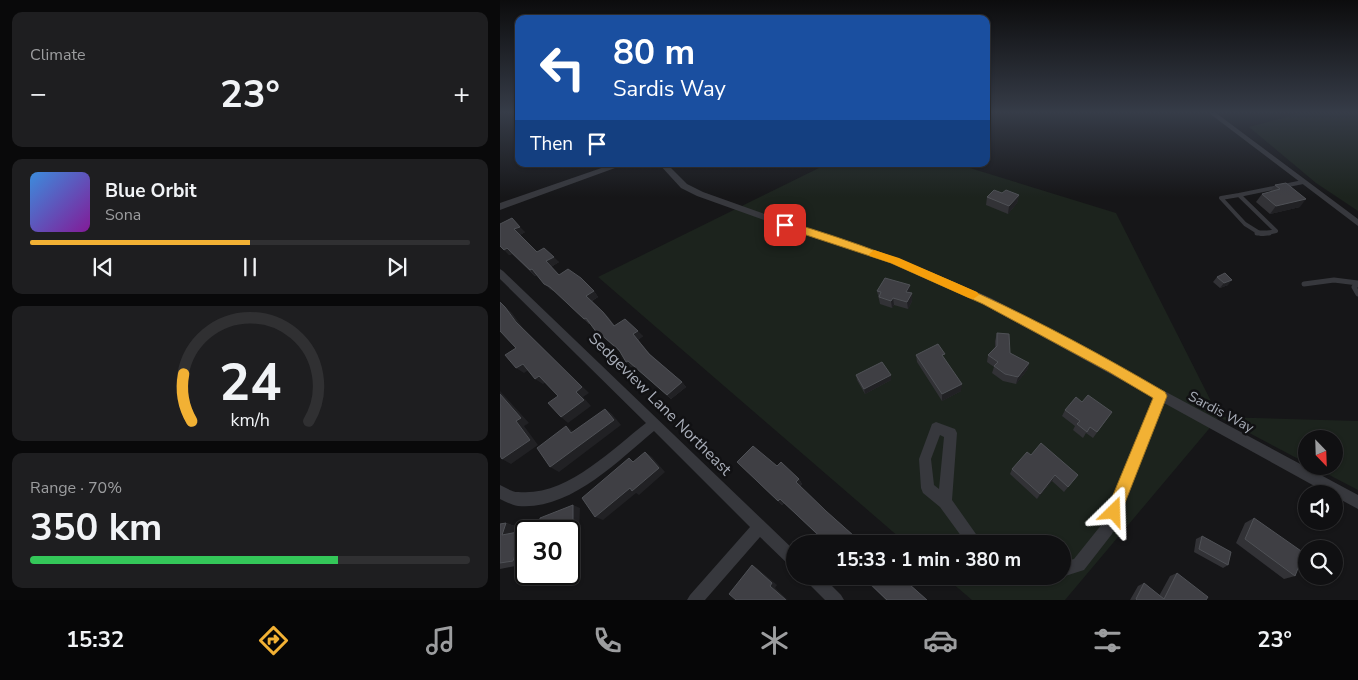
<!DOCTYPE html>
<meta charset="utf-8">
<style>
:root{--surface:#101012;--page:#1e1e20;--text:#f1f3f6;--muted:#9c9d9f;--line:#303032;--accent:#f2b134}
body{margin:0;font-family:"Nunito Sans",sans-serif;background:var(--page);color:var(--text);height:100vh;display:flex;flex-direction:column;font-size:19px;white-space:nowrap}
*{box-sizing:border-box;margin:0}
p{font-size:16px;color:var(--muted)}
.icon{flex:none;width:28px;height:28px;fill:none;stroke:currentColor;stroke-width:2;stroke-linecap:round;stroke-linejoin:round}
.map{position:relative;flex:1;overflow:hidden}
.side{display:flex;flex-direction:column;gap:12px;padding:12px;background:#09090a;width:500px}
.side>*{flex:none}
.banner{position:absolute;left:15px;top:15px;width:475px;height:152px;border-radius:10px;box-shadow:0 1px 4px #0004,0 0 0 1px var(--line);background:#1a4fa0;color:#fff;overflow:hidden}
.needle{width:32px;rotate:157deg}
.tools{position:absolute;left:798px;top:430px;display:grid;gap:10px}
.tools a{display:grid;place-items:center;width:45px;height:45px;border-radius:50%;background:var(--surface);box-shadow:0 1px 4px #0004,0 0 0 1px var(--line);font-size:25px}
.speed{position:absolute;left:15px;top:520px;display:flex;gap:10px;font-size:25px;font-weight:700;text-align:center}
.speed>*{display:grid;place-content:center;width:65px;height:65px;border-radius:50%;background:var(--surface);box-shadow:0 1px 4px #0004,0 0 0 1px var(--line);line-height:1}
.speed .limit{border:2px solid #111;border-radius:8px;background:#fff;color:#111}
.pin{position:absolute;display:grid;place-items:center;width:42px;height:42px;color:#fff;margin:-21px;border-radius:10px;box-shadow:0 2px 8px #0006}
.me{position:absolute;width:55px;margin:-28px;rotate:22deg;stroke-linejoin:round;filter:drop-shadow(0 0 4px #0008)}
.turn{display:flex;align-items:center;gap:18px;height:105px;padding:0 15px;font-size:22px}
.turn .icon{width:65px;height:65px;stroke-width:2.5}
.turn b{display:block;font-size:35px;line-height:42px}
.then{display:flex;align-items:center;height:48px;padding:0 15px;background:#0003;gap:10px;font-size:19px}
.big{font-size:38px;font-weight:700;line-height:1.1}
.side .widget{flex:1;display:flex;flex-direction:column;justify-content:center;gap:8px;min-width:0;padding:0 18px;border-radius:10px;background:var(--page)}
.side .dial{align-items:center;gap:0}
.dial svg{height:130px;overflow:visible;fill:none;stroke:var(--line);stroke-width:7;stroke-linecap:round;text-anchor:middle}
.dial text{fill:var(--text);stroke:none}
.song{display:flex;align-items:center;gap:15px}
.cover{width:60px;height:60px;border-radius:8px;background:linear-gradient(135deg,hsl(210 70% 55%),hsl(290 70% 35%))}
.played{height:5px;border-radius:2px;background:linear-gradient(90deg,var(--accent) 50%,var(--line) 50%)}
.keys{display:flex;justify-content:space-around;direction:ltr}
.heat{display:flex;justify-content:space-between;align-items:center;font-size:28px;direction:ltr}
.charge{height:8px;border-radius:4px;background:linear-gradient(90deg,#34c759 70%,var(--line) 0)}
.trip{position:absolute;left:286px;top:535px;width:285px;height:50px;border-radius:25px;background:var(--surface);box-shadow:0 1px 4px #0004,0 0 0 1px var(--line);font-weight:700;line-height:50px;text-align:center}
.tab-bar{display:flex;height:80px;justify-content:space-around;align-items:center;background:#060607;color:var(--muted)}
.tab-bar .icon{width:35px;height:35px}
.tab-bar .selected{color:var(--accent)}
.tab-bar b{font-size:22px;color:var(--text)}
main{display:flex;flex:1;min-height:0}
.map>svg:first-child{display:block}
.green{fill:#1c231d}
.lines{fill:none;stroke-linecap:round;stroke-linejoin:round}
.service-far1{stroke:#37383d;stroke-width:4}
.service{stroke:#37383d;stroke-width:5}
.minor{fill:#37383d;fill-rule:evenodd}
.tertiary{fill:#37383d;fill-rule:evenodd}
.wall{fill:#323236}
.shaded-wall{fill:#212124}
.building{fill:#3f3f44;stroke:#4f5156}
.route{fill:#f2b134;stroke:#9d7322}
.slow{fill:#f59e0b}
.labels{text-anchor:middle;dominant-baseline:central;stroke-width:5;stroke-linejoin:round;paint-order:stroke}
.street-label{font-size:14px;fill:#a8adb8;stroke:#111113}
.near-street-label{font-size:16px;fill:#a8adb8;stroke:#111113}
</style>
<main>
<section class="side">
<div class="widget"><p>Climate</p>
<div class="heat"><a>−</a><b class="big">23°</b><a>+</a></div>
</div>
<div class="widget">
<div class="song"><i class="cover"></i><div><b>Blue Orbit</b><p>Sona</p></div></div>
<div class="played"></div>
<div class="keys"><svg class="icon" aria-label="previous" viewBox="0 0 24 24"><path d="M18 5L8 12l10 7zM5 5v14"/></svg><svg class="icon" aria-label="pause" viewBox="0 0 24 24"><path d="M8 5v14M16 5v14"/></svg><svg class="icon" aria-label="next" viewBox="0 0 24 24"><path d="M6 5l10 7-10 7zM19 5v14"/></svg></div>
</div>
<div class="widget dial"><svg viewBox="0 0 100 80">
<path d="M14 69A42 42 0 1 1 86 69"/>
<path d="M14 69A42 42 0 0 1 9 40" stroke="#f2b134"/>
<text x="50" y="56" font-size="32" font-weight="700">24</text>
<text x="50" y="72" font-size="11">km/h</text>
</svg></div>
<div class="widget"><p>Range · 70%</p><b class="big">350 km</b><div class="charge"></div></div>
</section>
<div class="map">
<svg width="858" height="600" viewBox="0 0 858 600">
<rect width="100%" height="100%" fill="#161618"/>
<!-- green -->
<path class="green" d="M800,113H858V211L816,183L749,127Z
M327,164H457L616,213L719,417L858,421V490L812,466H834V439H806V463L719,417L565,600H472L444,576H562V544H407L98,277Z"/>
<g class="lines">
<!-- service-far1 -->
<path class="service-far1" d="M739,195L776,231L763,234
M739,195L721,198L745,224L761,234
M739,195L803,182"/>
<!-- service -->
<path class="service" d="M757,233H769
M804,284L834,280L858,283
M858,284L854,287L858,294"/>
<!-- minor -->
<path class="minor" d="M709,113H716L858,219V226Z
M159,164H167L187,184L203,192L323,235L398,258L491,298L858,495V509L834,496V494H829L664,403L612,534L584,570L562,577L559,576H562V562L574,559L602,524L654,398L483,304L392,262L317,239L197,196L181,188Z
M0,269L3,271L295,551V568L290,566L260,537L205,600H187L190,595L250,527L154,431C118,461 69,511 18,506C12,505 6,502 0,499V485C6,488 12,492 18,492C66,497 111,450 146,423L0,279Z
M436,422L455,429L457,433L452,500L483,544H467L440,507L423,493L421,488L419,459L432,424ZM440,435L444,437L439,489L434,485L431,459Z
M304,576H322L341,595L344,600H325L306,581Z
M528,576H551L549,581C542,584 537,584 530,581Z"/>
<!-- tertiary -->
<path class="tertiary" d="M113,164H126L0,210V203Z"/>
</g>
<!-- wall -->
<path class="wall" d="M775,185L800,207L770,214L756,202L762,194L770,192Z
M502,193L519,195L517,203L508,214L486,205L487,197Z
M0,224L25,232L20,235L37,252L59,262L51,267L59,275L94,291L98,297L92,301L108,317L115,326L143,336L138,340L150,354L182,382L186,387L171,399L133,366L131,367L120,352L103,337L102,338L97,333L90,324H89L55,292L50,289L37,275L35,276L12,254L9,255Z
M717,277L728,285L720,288L713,282Z
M377,291L410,293H412V301L408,309L394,305L392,308L380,304Z
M497,333L510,353L529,363L527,370L516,384L503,381L492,373L494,367L487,362L488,355L495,347V341Z
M416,355L444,359L461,391L442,401L417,362Z
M356,375L391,380L365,394L357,380Z
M582,402L612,412L593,438L586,433L583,438L573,430L575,426L562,416L565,410Z
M531,455L578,475L564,492L552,481L537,499L510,474L512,469Z
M237,462L277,466L299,479L302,484L300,486L326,511L363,544H327L284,503L282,505Z
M754,518L795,576L784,579L736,543L745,523Z
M6,523L18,527L16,532L23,531L26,532V562L25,564L0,569V524Z
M702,536L728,565L723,568L694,552L696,539Z
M677,573L706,600H630L638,586L644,583L659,596L670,576Z
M361,576H400L427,600H386Z"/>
<!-- shaded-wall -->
<path class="shaded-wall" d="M519,195L517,203L508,214L509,206Z
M806,199L800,207L770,214L776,206Z
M20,227L25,232L20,235L14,229Z
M7,248L12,254L9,255L4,250Z
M54,257L59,262L51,267L46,261Z
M32,269L37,275L35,276L30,270Z
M732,280L728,285L720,288L724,283Z
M410,285V293L406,292Z
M94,291L98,297L91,301L86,296Z
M412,293V301L408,309L407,302Z
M393,298L394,305L392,308L391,301Z
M0,302L12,313L23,328L89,393L83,397L91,406L68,423L61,417L76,392Z
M138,331L143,336L138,340L133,334Z
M98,332L103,337L102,338L97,333Z
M128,361L133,366L131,367L126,362Z
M529,363L527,370L516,384L518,377Z
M23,364L30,369L24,373L16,368Z
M391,375V380L365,394L364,389Z
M39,376L46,382L43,384L35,379Z
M182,382L186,387L171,399L167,395Z
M462,384L461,391L442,401V394Z
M0,391L29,423L24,426L38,445L11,464L2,459L16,421L0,394Z
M105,409L112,414L121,425L59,472L50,467Z
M66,426L74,432L71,433Z
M145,452L152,457L165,472L139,495L136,493L103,520L95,517Z
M555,475L552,481L537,499L540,494Z
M299,479L302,484L299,486L296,482Z
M280,499L284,503L282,505L278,501Z
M73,505L80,508L79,531L69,535V531H64Z
M6,523L18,527L14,539L2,535Z
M23,531L26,532V562L25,564L13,561Z
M252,565L257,568L277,585L275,588L288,600H286L270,586Z"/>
<!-- building -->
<path class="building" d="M786,183L806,199L776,206L762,194L780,189L775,185Z
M494,190L502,193L506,190L519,195L509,206L487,197Z
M12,218L20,227L14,229L37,252L44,248L54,257L46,261L59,275L68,269L81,278L94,291L86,296L103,312L114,326L125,319L138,331L133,334L149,354L182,382L167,395L128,361L126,362L119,350L98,332L97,333L86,318L84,319L50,287L44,284L32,269L30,270L7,248L4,250L0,246V224Z
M725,273L732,280L724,283L717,277Z
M385,278L410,285L406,292L412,293L407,302L393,298L391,301L379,297L381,292L377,291Z
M0,302L5,307L16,322L82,387L76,392L84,400L61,417L48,403L58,396L39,376L35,379L23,364L16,368L5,355L16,348L0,331Z
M497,333L509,334L510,353L529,363L518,377L505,374L494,366L498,362L488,355L497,346Z
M438,344L445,354L442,355L462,384L442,394L416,355Z
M382,362L391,375L364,389L356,375Z
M0,394L21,418L16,421L30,440L2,459L0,456Z
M588,395L612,412L597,432L590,427L587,432L577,424L580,421L565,410L576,397L582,402Z
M105,409L114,420L50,467L37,448L66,426L71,433Z
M541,443L578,475L568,487L555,475L540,494L512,469L527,452L531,455Z
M253,446L277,466L281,462L299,479L296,482L326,511L363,544H328L280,499L278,501L237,462Z
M145,452L159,468L132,491L130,488L95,517L82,498L129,458L133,462Z
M73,505V528L64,531H39L40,518Z
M754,518L804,553L795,576L745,539Z
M6,523L2,535L23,531L13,561L0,563V524Z
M702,536L731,552L728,565L699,549Z
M252,565L272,583L270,586L286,600H236L229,594Z
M677,573L708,597L706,600H637L636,599L644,583L664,599Z
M362,576H400L427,600H387Z"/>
<!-- sky -->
<linearGradient id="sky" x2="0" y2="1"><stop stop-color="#0c0c0d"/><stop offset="0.57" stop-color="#363c48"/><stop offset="1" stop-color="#363c48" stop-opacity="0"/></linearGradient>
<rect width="858" height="197" fill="url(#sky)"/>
<!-- route -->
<path class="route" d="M285,221C421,260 544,321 665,392L667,396L619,518L614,520L608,518L606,512L653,398L609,372L483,304L391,263L282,227L280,225Z"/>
<!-- slow -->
<path class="slow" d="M374,250L399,258L477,292L479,295L473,299L469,298L391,263L370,256L369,254Z"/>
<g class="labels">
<!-- street labels -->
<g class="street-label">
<text transform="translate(721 412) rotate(28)">Sardis Way</text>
</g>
<!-- near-street labels -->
<g class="near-street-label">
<text transform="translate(160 404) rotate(45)">Sedgeview Lane Northeast</text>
</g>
</g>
</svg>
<div class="tools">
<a><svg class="needle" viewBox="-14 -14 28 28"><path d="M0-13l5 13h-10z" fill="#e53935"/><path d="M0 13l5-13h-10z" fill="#9c9d9f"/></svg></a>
<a><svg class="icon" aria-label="sound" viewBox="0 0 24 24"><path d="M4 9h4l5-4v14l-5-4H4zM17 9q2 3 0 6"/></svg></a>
<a><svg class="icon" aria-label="search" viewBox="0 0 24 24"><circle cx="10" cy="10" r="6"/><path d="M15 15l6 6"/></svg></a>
</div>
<div class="speed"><div class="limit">30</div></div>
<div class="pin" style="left:285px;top:225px;background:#d93025"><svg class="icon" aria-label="arrive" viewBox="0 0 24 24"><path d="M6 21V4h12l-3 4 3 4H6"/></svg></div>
<svg class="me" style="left:614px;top:512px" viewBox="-20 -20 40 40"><path d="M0-17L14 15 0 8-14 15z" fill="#f2b134" stroke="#fff" stroke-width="4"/></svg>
<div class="trip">15:33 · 1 min · 380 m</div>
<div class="banner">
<div class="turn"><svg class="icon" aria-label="left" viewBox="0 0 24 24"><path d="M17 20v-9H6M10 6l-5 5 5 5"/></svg><div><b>80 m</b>Sardis Way</div></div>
<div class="then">Then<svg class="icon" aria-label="arrive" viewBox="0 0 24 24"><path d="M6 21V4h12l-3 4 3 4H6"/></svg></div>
</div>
</div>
</main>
<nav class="tab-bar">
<b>15:32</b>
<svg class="icon selected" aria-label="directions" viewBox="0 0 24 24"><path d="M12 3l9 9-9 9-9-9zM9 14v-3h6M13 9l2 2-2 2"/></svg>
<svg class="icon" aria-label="music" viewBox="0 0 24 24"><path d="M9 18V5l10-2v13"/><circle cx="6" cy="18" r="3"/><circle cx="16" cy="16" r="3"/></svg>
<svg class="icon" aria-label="phone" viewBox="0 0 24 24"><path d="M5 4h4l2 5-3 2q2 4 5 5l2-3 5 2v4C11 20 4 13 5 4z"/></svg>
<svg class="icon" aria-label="climate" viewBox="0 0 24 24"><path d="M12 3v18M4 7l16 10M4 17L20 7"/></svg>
<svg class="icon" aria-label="car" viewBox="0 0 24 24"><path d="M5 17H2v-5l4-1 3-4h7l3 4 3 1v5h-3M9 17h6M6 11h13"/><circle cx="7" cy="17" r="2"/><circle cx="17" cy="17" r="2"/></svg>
<svg class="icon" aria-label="filters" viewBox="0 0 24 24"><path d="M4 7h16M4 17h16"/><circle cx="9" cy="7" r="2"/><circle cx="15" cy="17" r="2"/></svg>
<b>23°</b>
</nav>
